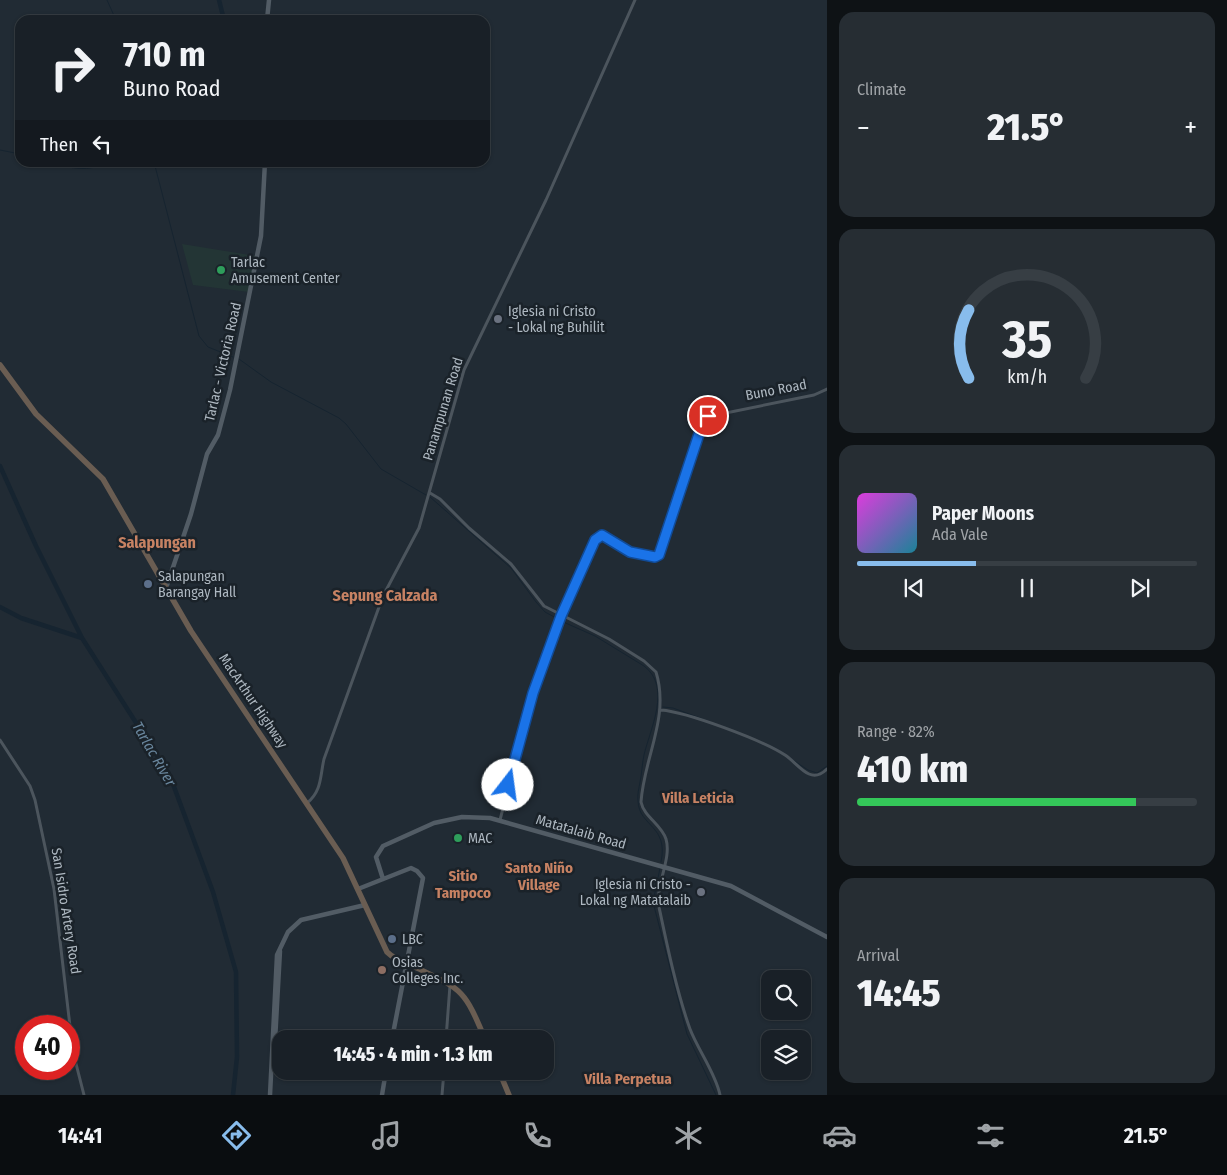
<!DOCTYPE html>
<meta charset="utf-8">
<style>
:root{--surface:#192027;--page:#262d33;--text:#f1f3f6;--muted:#9fa3a7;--line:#373e44;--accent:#88bcec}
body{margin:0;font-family:"Fira Sans Condensed",sans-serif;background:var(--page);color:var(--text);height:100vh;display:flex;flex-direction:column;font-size:19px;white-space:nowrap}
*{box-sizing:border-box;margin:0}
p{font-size:16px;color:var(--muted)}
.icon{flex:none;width:28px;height:28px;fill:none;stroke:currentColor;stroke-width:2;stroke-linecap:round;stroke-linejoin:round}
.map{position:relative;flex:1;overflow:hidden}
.panel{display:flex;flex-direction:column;gap:12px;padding:12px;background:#0e1215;width:400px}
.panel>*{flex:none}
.banner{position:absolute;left:15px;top:15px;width:475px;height:152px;border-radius:15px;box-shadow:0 1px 4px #0004,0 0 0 1px var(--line);background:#192027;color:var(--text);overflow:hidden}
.buttons{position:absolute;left:761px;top:970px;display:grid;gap:10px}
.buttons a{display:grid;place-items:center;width:50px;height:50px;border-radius:10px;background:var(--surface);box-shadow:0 1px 4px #0004,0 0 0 1px var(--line);font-size:25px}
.speed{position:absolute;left:15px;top:1015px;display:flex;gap:10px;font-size:25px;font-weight:700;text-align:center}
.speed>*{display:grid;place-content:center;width:65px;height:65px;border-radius:50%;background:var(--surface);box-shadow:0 1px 4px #0004,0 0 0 1px var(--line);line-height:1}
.speed .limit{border:8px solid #d22;background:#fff;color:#111}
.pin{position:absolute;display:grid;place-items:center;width:42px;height:42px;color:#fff;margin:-21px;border:2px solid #fff;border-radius:50%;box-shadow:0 1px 5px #0007}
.me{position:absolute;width:55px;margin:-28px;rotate:15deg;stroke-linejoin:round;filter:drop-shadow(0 0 4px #0008)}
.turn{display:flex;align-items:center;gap:18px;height:105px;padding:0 25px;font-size:22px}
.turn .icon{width:65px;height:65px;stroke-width:2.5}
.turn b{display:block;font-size:35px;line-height:42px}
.then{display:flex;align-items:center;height:48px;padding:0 25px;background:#0003;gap:10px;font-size:19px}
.big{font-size:38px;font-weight:800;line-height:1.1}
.panel .card{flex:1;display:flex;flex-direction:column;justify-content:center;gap:8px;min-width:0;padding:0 18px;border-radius:15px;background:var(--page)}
.panel .dial{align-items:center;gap:0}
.dial svg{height:130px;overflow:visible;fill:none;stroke:var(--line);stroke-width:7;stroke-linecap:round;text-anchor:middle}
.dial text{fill:var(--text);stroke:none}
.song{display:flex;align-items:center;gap:15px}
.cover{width:60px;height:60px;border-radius:8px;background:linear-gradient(135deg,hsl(300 70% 55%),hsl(190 70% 35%))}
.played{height:5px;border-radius:2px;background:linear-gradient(90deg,var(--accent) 35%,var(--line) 35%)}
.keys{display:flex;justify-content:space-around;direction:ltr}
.heat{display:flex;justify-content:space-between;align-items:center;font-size:28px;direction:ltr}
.charge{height:8px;border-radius:4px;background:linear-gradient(90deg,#34c759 82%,var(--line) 0)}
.trip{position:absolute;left:272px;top:1030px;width:282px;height:50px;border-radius:15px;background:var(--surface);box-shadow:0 1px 4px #0004,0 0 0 1px var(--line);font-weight:800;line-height:50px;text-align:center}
.tab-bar{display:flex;height:80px;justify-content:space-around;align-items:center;background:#0a0d10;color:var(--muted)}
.tab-bar .icon{width:35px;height:35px}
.tab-bar .on{color:var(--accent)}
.tab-bar b{font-size:22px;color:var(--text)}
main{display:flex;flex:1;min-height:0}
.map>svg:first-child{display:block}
.green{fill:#233535}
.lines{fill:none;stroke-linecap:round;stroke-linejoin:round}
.stream{stroke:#162430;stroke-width:1}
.river{stroke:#162430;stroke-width:4.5}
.minor{stroke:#4c555d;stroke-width:3}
.major{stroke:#525c65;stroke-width:4.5}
.highway{stroke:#6a5d52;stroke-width:5.5}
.route-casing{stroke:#114b97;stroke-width:12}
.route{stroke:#1a73e8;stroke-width:9}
.leisure-dot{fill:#2e9e5b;stroke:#1a2229;stroke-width:2}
.worship-dot{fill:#6b7280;stroke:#1a2229;stroke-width:2}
.service-dot{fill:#5c6f8a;stroke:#1a2229;stroke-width:2}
.education-dot{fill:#8d6e63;stroke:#1a2229;stroke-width:2}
.labels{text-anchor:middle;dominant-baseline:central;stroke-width:5;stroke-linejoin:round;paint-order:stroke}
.poi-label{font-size:14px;fill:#aeb8c1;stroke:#1a2229;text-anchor:start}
.street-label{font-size:14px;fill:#aeb8c1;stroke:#1a2229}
.water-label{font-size:15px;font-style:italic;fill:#6a879e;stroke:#1a2229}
.neighbourhood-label{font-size:15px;font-weight:bold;fill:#c78263;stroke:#1a2229}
.quarter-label{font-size:16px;font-weight:bold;fill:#c78263;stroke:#1a2229}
</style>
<main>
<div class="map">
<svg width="827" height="1095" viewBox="0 0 827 1095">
<rect width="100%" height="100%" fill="#212b34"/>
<!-- green -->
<path class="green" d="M182,244L256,256L249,292L193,285Z"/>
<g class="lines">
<!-- stream -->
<path class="stream" d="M107,0L116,20
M0,150L20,154
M50,162C71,168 88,173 108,162
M154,162L199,336L208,347L233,357
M239,359L271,382L339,418L346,424L381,469L426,495
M430,497L511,568L536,602L545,612L558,619
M561,621L595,636L644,666C672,687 650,729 644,755C642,764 642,773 640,782C639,788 637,795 638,801C639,827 669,825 661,862
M663,707L673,708L711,722
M775,748L808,770L817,773L827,766
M660,868L653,902L687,1034L716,1095"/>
<!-- river -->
<path class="river" d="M219,0L224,20
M0,466L36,546L82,638L170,776L213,892L236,972L237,1057L233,1095
M0,607L21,618L82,638"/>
<!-- minor -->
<path class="minor" d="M430,493L440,499L469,528L511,564L544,606L609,639L644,661L656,672C670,717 644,757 641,802C644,817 661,824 666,839C672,859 655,885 659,907C667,945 677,993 690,1029C698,1050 716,1074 720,1095
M661,710C687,712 762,740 785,755C793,760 800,770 809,774C816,777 822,774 827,769
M0,740L30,786L35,800L54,889L73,1052L84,1095
M307,803C322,791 320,776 324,759L383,596L419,528L464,370L546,200L635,0
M500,820L533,693L561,616L598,536H604L630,552L657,556L706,417L814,395L827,389
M446,1039L450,985
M442,1095L444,1071"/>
<!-- major -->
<path class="major" d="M267,20L269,0
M166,588L191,514L207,454L218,435L230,390L261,236L265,162
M383,879L376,857L383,846L434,823L462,817L490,818L731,886L827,937
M358,889L411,868L417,871L423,878L392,1039
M274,1059L280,951
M270,1095L277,955L288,932L301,920L365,905
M382,1095L386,1071"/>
<!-- highway -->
<path class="highway" d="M0,365L36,414L103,479L191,631L343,858L387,952C395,960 405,963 415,967C463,990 464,989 485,1039
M499,1071L509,1095"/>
</g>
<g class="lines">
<defs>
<path id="route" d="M508,785L533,693L561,616L595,540L602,535L630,552L655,557L659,555L700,431L708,416"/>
</defs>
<!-- route casing -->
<use href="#route" class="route-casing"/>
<!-- route -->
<use href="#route" class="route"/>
</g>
<!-- markers -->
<g class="leisure-dot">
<circle cx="221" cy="270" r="5"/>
<circle cx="458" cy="838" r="5"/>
</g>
<g class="worship-dot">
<circle cx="498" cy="319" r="5"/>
<circle cx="701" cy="892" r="5"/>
</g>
<g class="service-dot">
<circle cx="148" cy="584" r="5"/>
<circle cx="392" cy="939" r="5"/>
</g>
<circle class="education-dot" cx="382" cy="970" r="5"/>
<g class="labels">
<!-- poi labels -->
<g class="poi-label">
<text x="231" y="262">Tarlac<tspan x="231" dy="16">Amusement Center</tspan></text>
<text x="508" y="311">Iglesia ni Cristo<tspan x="508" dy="16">- Lokal ng Buhilit</tspan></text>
<text x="158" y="576">Salapungan<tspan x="158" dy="16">Barangay Hall</tspan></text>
<text x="468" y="838">MAC</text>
<text x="691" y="884" text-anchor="end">Iglesia ni Cristo -<tspan x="691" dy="16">Lokal ng Matatalaib</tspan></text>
<text x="402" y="939">LBC</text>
<text x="392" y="962">Osias<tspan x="392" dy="16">Colleges Inc.</tspan></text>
</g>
<!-- street labels -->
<g class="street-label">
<text transform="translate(223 362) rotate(-77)">Tarlac - Victoria Road</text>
<text transform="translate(776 390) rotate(-11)">Buno Road</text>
<text transform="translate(443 409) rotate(-73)">Panampunan Road</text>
<text transform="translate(253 701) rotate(56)">MacArthur Highway</text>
<text transform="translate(581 832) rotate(16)">Matatalaib Road</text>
<text transform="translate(66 911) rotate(81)">San Isidro Artery Road</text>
</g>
<!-- water labels -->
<g class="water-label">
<text transform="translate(154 754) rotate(60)">Tarlac River</text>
</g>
<!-- neighbourhood labels -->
<g class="neighbourhood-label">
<text x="698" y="798">Villa Leticia</text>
<text x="539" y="868">Santo Niño<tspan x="539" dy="17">Village</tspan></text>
<text x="463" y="876">Sitio<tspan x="463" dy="17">Tampoco</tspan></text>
<text x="628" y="1079">Villa Perpetua</text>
</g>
<!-- quarter labels -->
<g class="quarter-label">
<text x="157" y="542">Salapungan</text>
<text x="385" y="595">Sepung Calzada</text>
</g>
</g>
</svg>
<div class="buttons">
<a><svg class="icon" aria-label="search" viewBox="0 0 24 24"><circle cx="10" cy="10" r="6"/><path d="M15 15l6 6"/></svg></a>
<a><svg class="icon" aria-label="layers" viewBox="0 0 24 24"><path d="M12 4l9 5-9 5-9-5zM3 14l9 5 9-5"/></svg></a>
</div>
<div class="speed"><div class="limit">40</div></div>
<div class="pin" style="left:708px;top:416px;background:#d93025"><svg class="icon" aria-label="arrive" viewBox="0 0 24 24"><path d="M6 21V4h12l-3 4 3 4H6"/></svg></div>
<svg class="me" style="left:508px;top:785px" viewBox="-20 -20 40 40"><circle r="19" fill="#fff"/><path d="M0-13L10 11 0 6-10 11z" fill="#1a73e8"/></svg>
<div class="trip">14:45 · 4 min · 1.3 km</div>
<div class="banner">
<div class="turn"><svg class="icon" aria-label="right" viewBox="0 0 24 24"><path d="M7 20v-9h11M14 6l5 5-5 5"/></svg><div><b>710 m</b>Buno Road</div></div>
<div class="then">Then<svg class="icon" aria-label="left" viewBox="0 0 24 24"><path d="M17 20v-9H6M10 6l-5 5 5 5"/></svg></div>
</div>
</div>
<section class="panel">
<div class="card"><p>Climate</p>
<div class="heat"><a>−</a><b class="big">21.5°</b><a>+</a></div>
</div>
<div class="card dial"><svg viewBox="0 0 100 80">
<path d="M14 69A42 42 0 1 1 86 69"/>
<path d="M14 69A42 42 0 0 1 14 27" stroke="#88bcec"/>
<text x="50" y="56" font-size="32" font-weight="700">35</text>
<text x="50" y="72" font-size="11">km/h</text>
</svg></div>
<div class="card">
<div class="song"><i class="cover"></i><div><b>Paper Moons</b><p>Ada Vale</p></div></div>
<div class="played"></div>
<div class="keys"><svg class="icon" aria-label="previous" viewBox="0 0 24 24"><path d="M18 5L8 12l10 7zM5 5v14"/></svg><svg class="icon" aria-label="pause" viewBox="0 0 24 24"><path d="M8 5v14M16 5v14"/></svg><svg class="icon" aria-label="next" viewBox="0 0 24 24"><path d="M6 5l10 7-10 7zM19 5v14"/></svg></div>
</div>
<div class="card"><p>Range · 82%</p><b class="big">410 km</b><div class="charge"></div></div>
<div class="card"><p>Arrival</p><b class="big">14:45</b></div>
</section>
</main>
<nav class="tab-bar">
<b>14:41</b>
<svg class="icon on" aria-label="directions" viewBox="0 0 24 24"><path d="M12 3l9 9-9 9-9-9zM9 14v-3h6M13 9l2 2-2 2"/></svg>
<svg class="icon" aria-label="music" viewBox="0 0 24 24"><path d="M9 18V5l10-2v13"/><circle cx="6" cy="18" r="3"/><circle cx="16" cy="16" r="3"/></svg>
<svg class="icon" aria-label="phone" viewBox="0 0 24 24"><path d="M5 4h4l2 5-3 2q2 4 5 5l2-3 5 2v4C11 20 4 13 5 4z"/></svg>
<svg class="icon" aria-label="climate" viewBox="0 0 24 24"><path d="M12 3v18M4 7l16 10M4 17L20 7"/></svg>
<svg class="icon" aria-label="car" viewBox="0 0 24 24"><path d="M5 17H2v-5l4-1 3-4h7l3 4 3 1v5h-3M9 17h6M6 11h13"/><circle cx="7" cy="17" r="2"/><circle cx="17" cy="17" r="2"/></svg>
<svg class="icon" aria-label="filters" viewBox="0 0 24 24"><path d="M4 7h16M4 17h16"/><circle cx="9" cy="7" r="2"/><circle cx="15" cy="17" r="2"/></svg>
<b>21.5°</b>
</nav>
